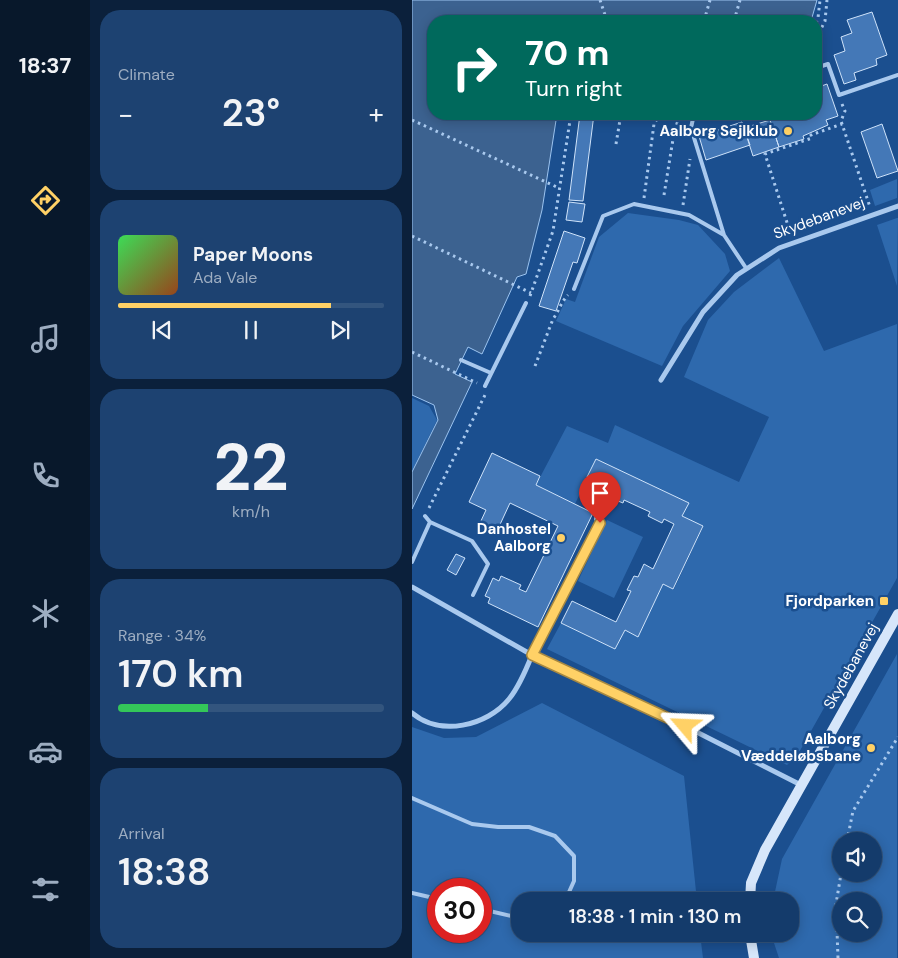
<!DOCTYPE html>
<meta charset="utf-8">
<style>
:root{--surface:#143b6b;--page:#1d4271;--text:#f1f3f6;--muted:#9dadc1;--line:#33557e;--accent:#ffd166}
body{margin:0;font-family:"DM Sans",sans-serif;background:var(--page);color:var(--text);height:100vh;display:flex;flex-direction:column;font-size:19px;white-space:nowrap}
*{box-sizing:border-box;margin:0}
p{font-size:16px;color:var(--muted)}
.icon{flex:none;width:28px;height:28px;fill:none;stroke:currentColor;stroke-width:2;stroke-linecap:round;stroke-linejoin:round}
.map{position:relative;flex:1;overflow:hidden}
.sheet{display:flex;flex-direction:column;gap:10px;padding:10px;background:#0b203b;width:322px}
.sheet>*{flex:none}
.guide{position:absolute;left:15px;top:15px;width:395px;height:105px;border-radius:20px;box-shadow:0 2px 12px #0003,0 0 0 1px var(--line);background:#00695c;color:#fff;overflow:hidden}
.controls{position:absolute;left:420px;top:832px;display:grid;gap:10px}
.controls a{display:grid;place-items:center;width:50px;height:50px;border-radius:50%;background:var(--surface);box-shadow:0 2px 12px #0003,0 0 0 1px var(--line);font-size:25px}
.speed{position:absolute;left:15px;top:878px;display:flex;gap:10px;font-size:25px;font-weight:700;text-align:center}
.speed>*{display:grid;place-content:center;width:65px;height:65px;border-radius:50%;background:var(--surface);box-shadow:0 2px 12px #0003,0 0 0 1px var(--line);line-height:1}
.speed .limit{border:8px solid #d22;background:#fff;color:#111}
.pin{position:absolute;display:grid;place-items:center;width:42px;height:42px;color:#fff;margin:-51px -21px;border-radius:50% 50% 50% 0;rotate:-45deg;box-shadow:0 0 5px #0007}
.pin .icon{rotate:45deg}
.me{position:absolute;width:55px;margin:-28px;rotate:296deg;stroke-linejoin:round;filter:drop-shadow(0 0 4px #0008)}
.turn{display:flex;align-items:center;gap:18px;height:105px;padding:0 15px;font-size:22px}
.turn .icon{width:65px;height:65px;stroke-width:2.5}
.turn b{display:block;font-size:35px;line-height:42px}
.big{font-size:38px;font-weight:600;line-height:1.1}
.sheet .card{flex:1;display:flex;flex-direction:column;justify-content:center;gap:8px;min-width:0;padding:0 18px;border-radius:20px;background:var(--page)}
.sheet .dial{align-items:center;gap:0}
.dial b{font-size:65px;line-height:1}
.song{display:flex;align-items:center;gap:15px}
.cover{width:60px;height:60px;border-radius:8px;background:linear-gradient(135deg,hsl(130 70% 55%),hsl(20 70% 35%))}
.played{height:5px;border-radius:2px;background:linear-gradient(90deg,var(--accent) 80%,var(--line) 80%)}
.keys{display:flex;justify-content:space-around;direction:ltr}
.heat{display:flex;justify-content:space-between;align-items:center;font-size:28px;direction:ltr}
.charge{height:8px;border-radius:4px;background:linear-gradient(90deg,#34c759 34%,var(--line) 0)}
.trip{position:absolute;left:99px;top:892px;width:288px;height:50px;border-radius:20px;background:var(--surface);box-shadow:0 2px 12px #0003,0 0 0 1px var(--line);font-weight:600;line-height:50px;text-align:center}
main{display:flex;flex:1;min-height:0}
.tab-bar{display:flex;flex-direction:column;width:90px;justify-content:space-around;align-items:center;background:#08182b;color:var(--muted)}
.tab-bar .icon{width:35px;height:35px}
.tab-bar .current{color:var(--accent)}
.tab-bar b{font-size:22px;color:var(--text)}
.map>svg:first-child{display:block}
.green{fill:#2e69ad;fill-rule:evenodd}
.water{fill:#3c6290;stroke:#9cc4f0}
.building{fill:#4478b7;stroke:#cfe3fa}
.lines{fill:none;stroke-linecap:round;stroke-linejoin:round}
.path{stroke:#a9c9ee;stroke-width:3;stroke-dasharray:2.5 4;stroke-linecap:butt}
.lane{stroke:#a9c9ee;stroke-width:4}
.street{stroke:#a9c9ee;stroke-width:5}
.secondary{stroke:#d6e6fa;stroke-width:10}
.route-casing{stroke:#a68842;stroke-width:12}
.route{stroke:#ffd166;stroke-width:9}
.poi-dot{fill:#ffd166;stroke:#1b4f8f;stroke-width:2}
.labels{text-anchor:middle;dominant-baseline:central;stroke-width:5;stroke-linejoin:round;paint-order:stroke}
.poi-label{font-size:15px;font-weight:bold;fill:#fff;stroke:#1b4f8f;text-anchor:end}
.street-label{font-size:15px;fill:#fff;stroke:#1b4f8f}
</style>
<main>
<nav class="tab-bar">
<b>18:37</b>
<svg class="icon current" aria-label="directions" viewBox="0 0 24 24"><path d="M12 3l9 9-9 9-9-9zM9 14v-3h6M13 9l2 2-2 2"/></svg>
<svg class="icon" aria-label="music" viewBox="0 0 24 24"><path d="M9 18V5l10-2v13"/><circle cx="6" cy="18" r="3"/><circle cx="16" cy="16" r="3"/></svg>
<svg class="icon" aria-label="phone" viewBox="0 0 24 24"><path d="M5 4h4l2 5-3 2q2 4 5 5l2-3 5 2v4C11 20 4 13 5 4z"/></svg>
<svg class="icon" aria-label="climate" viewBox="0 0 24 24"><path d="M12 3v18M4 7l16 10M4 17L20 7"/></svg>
<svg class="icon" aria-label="car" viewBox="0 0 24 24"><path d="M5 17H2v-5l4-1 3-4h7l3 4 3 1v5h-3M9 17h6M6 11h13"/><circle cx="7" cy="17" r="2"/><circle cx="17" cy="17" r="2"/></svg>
<svg class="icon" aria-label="filters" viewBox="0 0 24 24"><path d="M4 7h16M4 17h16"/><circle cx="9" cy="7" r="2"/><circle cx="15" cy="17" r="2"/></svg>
</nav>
<section class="sheet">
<div class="card"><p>Climate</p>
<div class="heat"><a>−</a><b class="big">23°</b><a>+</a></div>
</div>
<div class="card">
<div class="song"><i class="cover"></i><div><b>Paper Moons</b><p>Ada Vale</p></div></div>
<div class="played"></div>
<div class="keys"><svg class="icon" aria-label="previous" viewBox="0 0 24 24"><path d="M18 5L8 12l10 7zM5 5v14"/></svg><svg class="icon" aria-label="pause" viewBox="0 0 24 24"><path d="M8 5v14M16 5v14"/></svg><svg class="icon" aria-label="next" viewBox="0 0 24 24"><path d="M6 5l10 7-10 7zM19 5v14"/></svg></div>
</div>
<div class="card dial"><b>22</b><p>km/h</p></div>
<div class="card"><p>Range · 34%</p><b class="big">170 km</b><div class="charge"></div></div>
<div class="card"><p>Arrival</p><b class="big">18:38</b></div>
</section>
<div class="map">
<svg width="486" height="958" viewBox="0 0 486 958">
<rect width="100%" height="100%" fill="#1b4f8f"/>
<!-- green -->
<path class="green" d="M485,179V198L463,206L458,190Z
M216,213L267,220L286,225L313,254L318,271L271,326L250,366L144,321L154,299L163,302L187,237Z
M485,218H486L485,286L465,225Z
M367,258L412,351L485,324V578L385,756L375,765L135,649L149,623L203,649L213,630L226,636L251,584L262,589L291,527L270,516L276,503L184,459L163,504L124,485L155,426L196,443L203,425L327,482L357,417L272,377L296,320L322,292Z
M0,398L17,406L25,420L0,471Z
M195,520L231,537L202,598L166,581Z
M485,654V958H367L359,934H378V901H361L370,859ZM429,841H461V874H429ZM429,901H461V934H429Z
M130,703L272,776L285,901H108V934H288L291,958H0V727L32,738L64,737ZM26,889H69V931H26Z"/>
<!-- water -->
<path class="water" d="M0,0H405L399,21H292L277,16L275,21H21V114H145L130,210L114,274L105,277L70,354L56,347L43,374L60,382L0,509V472L26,420L22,405L0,395Z"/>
<!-- building -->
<path class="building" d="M460,12L475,55L464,59L465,65L442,73L444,80L432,84L422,55L433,51L429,37L440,33L435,20Z
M415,84L426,116L414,120L416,125L391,136L392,139L367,147L356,114H404V88Z
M168,114H182L171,201L157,200Z
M358,120L367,147L341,156L332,128Z
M330,122L338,145L294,160L287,136Z
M470,124L486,171L465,178L449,132Z
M157,202L173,204L170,222L154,220Z
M152,231L173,238L165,263L161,262L144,311L127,306Z
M80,453L128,476L124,485L181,513L126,627L76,603L78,598L73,596L81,578L87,581L89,576L109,585L107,589L114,592L146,526L98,503L85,531L68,523L74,510L57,502Z
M184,459L277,503L270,516L291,526L261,589L251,584L226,637L213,630L203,649L149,623L160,601L204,622L219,591L215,590L222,576L226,577L232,564L241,569L262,524L252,519L250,523L236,516L238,512L212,500L211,503L196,497L198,494L186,489L189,483L175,477Z
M44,554L53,558L44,575L35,570Z"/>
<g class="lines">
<!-- path -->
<path class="path" d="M188,0L195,21
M235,20H264
M292,21L298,0
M322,21L328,0
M404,23L406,18L408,0
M404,39L413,21L415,0
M430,104L433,111L429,121L458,207
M0,120L147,188
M204,144L209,114
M252,195L262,133L268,114
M232,198L242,124L248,114
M271,205L278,159
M379,235L353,154L400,138L399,135L430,124
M0,236L119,293
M118,296L141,231L159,114
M0,352L65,383
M123,366L141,319C147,311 149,302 156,295
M17,508L73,395
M435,841L441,811L486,737
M426,958L424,904L429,874"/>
<!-- lane -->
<path class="lane" d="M404,68L416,64L427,95L486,75
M282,114L279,128L312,235
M162,289L191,216L222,204L277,215L312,235L334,268
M49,360L79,373
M73,386L114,303
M18,522L60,541L76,564L61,595
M0,562L18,522L13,516
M120,655L188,523L184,519L187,498
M0,798L60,824L86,827H117L143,836L162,856V881L153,901
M0,893L26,899
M69,909L108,918"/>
<!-- street -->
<path class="street" d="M249,380L291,312L325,275L367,248L486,206
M0,587L120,655L257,718L389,785
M0,713C28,737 75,726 97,699C107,687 114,670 120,655"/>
<!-- secondary -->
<path class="secondary" d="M338,901L339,883L353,850L486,614
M338,934L342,958"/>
</g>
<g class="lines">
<defs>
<path id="route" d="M188,523L120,655L273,726"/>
</defs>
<!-- route casing -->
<use href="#route" class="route-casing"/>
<!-- route -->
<use href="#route" class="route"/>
</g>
<!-- markers -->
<g class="poi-dot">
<circle cx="376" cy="131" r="5"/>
<circle cx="149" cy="538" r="5"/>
<rect x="467" y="596" width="10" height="10" rx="2.5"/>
<circle cx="459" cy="748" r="5"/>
</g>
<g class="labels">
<!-- poi labels -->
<g class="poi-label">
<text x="366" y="131">Aalborg Sejlklub</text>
<text x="139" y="529">Danhostel<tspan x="139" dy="17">Aalborg</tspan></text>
<text x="462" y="601">Fjordparken</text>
<text x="449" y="739">Aalborg<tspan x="449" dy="17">Væddeløbsbane</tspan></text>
</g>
<!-- street labels -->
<g class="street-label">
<text transform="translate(407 218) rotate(-20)">Skydebanevej</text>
<text transform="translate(439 666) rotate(-61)">Skydebanevej</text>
</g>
</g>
</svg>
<div class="controls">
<a><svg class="icon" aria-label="sound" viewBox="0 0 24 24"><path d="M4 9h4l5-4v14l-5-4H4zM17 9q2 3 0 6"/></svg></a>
<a><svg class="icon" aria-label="search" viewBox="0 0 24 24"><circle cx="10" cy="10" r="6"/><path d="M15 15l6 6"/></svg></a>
</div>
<div class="speed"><div class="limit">30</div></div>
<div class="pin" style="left:188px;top:523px;background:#d93025"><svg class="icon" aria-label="arrive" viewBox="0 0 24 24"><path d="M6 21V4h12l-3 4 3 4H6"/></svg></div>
<svg class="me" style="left:273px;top:726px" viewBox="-20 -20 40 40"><path d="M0-17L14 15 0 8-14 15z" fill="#ffd166" stroke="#fff" stroke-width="4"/></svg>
<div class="trip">18:38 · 1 min · 130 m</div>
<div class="guide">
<div class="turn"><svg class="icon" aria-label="right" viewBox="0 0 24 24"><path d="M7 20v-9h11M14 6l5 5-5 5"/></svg><div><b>70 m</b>Turn right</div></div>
</div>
</div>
</main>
